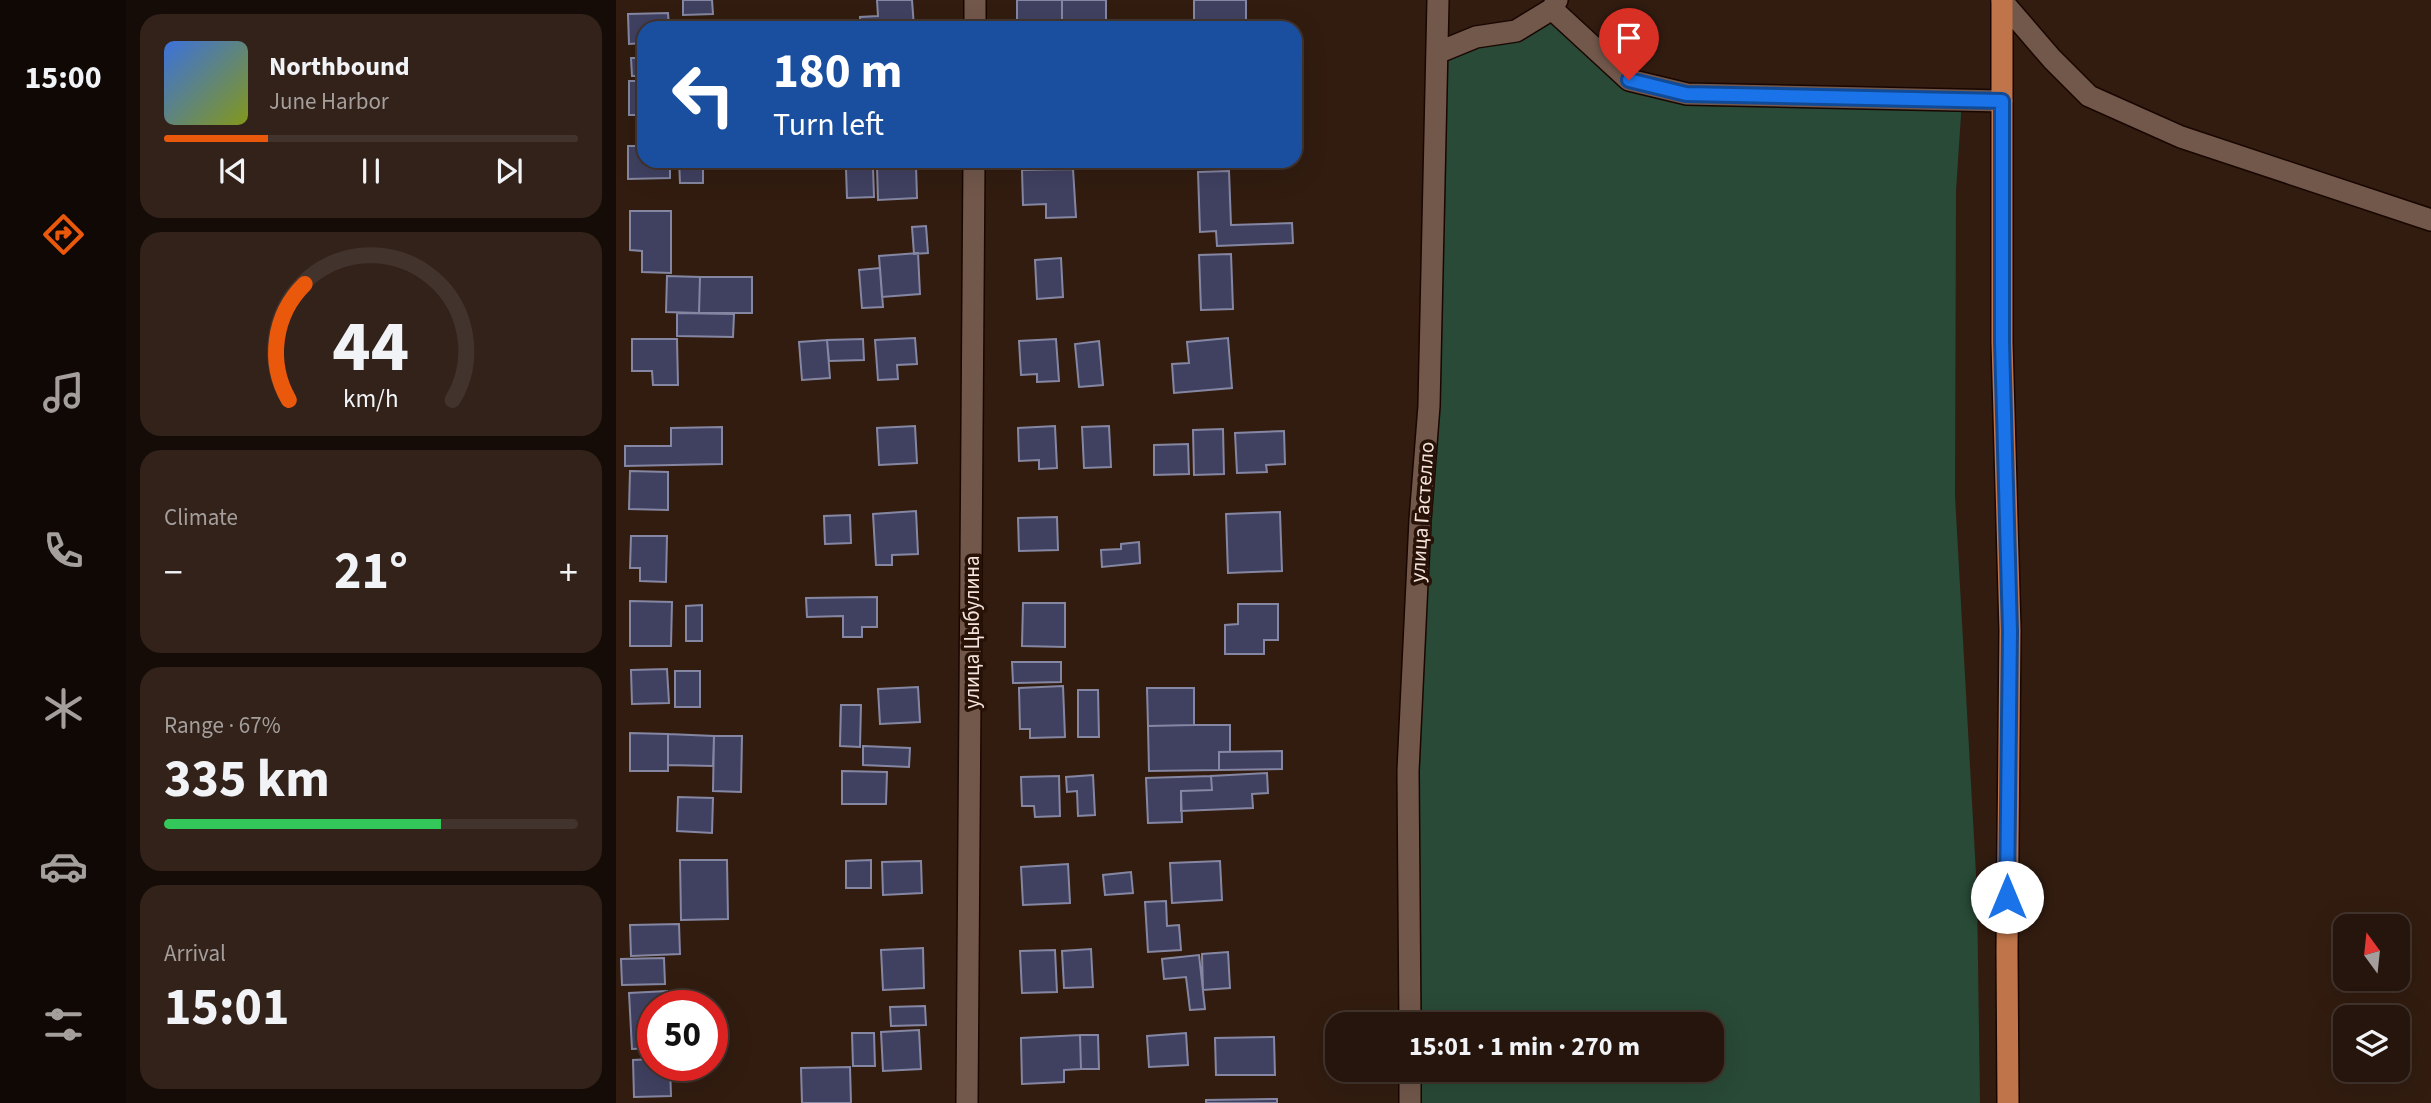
<!DOCTYPE html>
<meta charset="utf-8">
<style>
:root{--surface:#26150c;--page:#32221a;--text:#f1f3f6;--muted:#a49f9d;--line:#42342d;--accent:#ea580c}
body{margin:0;font-family:"Source Sans 3",sans-serif;background:var(--page);color:var(--text);height:100vh;display:flex;flex-direction:column;font-size:26px;white-space:nowrap}
*{box-sizing:border-box;margin:0}
p{font-size:23px;color:var(--muted)}
.icon{flex:none;width:38px;height:38px;fill:none;stroke:currentColor;stroke-width:2;stroke-linecap:round;stroke-linejoin:round}
.map{position:relative;flex:1;overflow:hidden}
.drawer{display:flex;flex-direction:column;gap:14px;padding:14px;background:#150c07;width:490px}
.drawer>*{flex:none}
.guide{position:absolute;left:21px;top:21px;width:665px;height:147px;border-radius:21px;box-shadow:0 7px 28px #0002,0 0 0 2px var(--line);background:#1a4fa0;color:#fff;overflow:hidden}
.needle{width:46px;rotate:345deg}
.fabs{position:absolute;left:1717px;top:914px;display:grid;gap:14px}
.fabs a{display:grid;place-items:center;width:77px;height:77px;border-radius:14px;background:var(--surface);box-shadow:0 7px 28px #0002,0 0 0 2px var(--line);font-size:35px}
.speed{position:absolute;left:21px;top:990px;display:flex;gap:14px;font-size:35px;font-weight:700;text-align:center}
.speed>*{display:grid;place-content:center;width:91px;height:91px;border-radius:50%;background:var(--surface);box-shadow:0 7px 28px #0002,0 0 0 2px var(--line);line-height:1}
.speed .limit{border:10px solid #d22;background:#fff;color:#111}
.pin{position:absolute;display:grid;place-items:center;width:60px;height:60px;color:#fff;margin:-72px -30px;border-radius:50% 50% 50% 0;rotate:-45deg;box-shadow:0 0 7px #0007}
.pin .icon{rotate:45deg}
.me{position:absolute;width:77px;margin:-38px;rotate:0deg;stroke-linejoin:round;filter:drop-shadow(0 0 5px #0008)}
.turn{display:flex;align-items:center;gap:24px;height:147px;padding:0 21px;font-size:32px}
.turn .icon{width:91px;height:91px;stroke-width:2.5}
.turn b{display:block;font-size:49px;line-height:60px}
.big{font-size:52px;font-weight:700;line-height:1.1}
.drawer .widget{flex:1;display:flex;flex-direction:column;justify-content:center;gap:10px;min-width:0;padding:0 24px;border-radius:21px;background:var(--page)}
.drawer .dial{align-items:center;gap:0}
.dial svg{height:182px;overflow:visible;fill:none;stroke:var(--line);stroke-width:7;stroke-linecap:round;text-anchor:middle}
.dial text{fill:var(--text);stroke:none}
.song{display:flex;align-items:center;gap:21px}
.cover{width:84px;height:84px;border-radius:10px;background:linear-gradient(135deg,hsl(220 70% 55%),hsl(70 70% 35%))}
.played{height:7px;border-radius:4px;background:linear-gradient(90deg,var(--accent) 25%,var(--line) 25%)}
.keys{display:flex;justify-content:space-around;direction:ltr}
.heat{display:flex;justify-content:space-between;align-items:center;font-size:38px;direction:ltr}
.charge{height:10px;border-radius:5px;background:linear-gradient(90deg,#34c759 67%,var(--line) 0)}
.trip{position:absolute;left:709px;top:1012px;width:399px;height:70px;border-radius:21px;background:var(--surface);box-shadow:0 7px 28px #0002,0 0 0 2px var(--line);font-weight:700;line-height:70px;text-align:center}
main{display:flex;flex:1;min-height:0}
.menu{display:flex;flex-direction:column;width:126px;justify-content:space-around;align-items:center;background:#0f0805;color:var(--muted)}
.menu .icon{width:49px;height:49px}
.menu .on{color:var(--accent)}
.menu b{font-size:32px;color:var(--text)}
.map>svg:first-child{display:block}
.green{fill:#294a37}
.building{fill:#404061;stroke:#8587a2;stroke-width:2}
.lines{fill:none;stroke-linecap:round;stroke-linejoin:round}
.minor-casing{stroke:#190600;stroke-width:24}
.major-casing{stroke:#190600;stroke-width:24}
.minor{stroke:#72584b;stroke-width:21}
.major{stroke:#bf7549;stroke-width:21}
.route-casing{stroke:#114b97;stroke-width:18}
.route{stroke:#1a73e8;stroke-width:12}
.labels{text-anchor:middle;dominant-baseline:central;stroke-width:7;stroke-linejoin:round;paint-order:stroke}
.street-label{font-size:21px;fill:#f3e3dc;stroke:#281207}
</style>
<main>
<nav class="menu">
<b>15:00</b>
<svg class="icon on" aria-label="directions" viewBox="0 0 24 24"><path d="M12 3l9 9-9 9-9-9zM9 14v-3h6M13 9l2 2-2 2"/></svg>
<svg class="icon" aria-label="music" viewBox="0 0 24 24"><path d="M9 18V5l10-2v13"/><circle cx="6" cy="18" r="3"/><circle cx="16" cy="16" r="3"/></svg>
<svg class="icon" aria-label="phone" viewBox="0 0 24 24"><path d="M5 4h4l2 5-3 2q2 4 5 5l2-3 5 2v4C11 20 4 13 5 4z"/></svg>
<svg class="icon" aria-label="climate" viewBox="0 0 24 24"><path d="M12 3v18M4 7l16 10M4 17L20 7"/></svg>
<svg class="icon" aria-label="car" viewBox="0 0 24 24"><path d="M5 17H2v-5l4-1 3-4h7l3 4 3 1v5h-3M9 17h6M6 11h13"/><circle cx="7" cy="17" r="2"/><circle cx="17" cy="17" r="2"/></svg>
<svg class="icon" aria-label="filters" viewBox="0 0 24 24"><path d="M4 7h16M4 17h16"/><circle cx="9" cy="7" r="2"/><circle cx="15" cy="17" r="2"/></svg>
</nav>
<section class="drawer">
<div class="widget">
<div class="song"><i class="cover"></i><div><b>Northbound</b><p>June Harbor</p></div></div>
<div class="played"></div>
<div class="keys"><svg class="icon" aria-label="previous" viewBox="0 0 24 24"><path d="M18 5L8 12l10 7zM5 5v14"/></svg><svg class="icon" aria-label="pause" viewBox="0 0 24 24"><path d="M8 5v14M16 5v14"/></svg><svg class="icon" aria-label="next" viewBox="0 0 24 24"><path d="M6 5l10 7-10 7zM19 5v14"/></svg></div>
</div>
<div class="widget dial"><svg viewBox="0 0 100 80">
<path d="M14 69A42 42 0 1 1 86 69"/>
<path d="M14 69A42 42 0 0 1 21 18" stroke="#ea580c"/>
<text x="50" y="56" font-size="32" font-weight="700">44</text>
<text x="50" y="72" font-size="11">km/h</text>
</svg></div>
<div class="widget"><p>Climate</p>
<div class="heat"><a>−</a><b class="big">21°</b><a>+</a></div>
</div>
<div class="widget"><p>Range · 67%</p><b class="big">335 km</b><div class="charge"></div></div>
<div class="widget"><p>Arrival</p><b class="big">15:01</b></div>
</section>
<div class="map">
<svg width="1815" height="1103" viewBox="0 0 1815 1103">
<rect width="100%" height="100%" fill="#321c10"/>
<!-- green -->
<path class="green" d="M936,9L1012,80L1346,100L1340,191L1339,496L1361,892L1364,1103H794V1069H1096V1024H794L821,53Z"/>
<!-- building -->
<path class="building" d="M67,0H96L97,14L67,15Z
M261,0H296L298,27L245,28L244,17L262,16Z
M401,0H446V28H401Z
M446,0H490V27H446Z
M578,0H630V28H578Z
M52,13L53,28H28V43L13,44L12,14Z
M15,58H28V76H16Z
M13,81H28V115H13Z
M12,146H28V161H54V178L12,179Z
M63,161H87V183H64Z
M526,161H590V166L526,167Z
M300,165L301,198L262,200L261,167Z
M257,167L258,197L231,198L230,169Z
M457,169L460,217L430,218V204L407,205L406,170Z
M613,171L615,225L676,223L677,243L601,246L600,231L584,232L582,172Z
M14,211H55V273L26,272V251L14,250Z
M310,226L312,253L298,254L296,227Z
M302,253L304,294L266,297L263,256Z
M615,254L617,309L585,310L583,255Z
M445,258L447,297L421,299L419,260Z
M264,268L267,307L246,308L243,270Z
M51,276L84,277L83,313L50,312Z
M84,277H136V313H83Z
M61,313L118,314L117,337L61,336Z
M299,338L301,364L281,365L282,379L262,380L259,340Z
M612,338L616,388L558,393L556,364L573,363L571,342Z
M16,339H61L62,385H37L36,371H16Z
M247,339L248,360L213,361L211,340Z
M440,339L443,381L421,382V374L405,375L403,341Z
M211,340L214,378L186,380L183,342Z
M483,341L487,385L463,387L459,344Z
M299,426L301,463L263,465L261,428Z
M439,426L441,468L423,469V460L403,461L402,428Z
M493,426L495,467L468,468L466,427Z
M106,427V464L9,466V446H55V428Z
M607,429L608,474L578,475L577,430Z
M668,431L669,464L650,465L651,472L621,473L619,433Z
M572,444L573,474L538,475V445Z
M14,471L52,472V510L13,509Z
M300,511L302,554L276,555V565H260L257,514Z
M664,512L666,571L612,573L610,514Z
M234,515L235,543L209,544L208,516Z
M441,517L442,550L403,551L402,518Z
M15,536H51L50,582L24,581V568H14Z
M523,542L524,563L486,567L485,550L505,549V544Z
M261,597V627H246V637H227V616L191,617L190,598Z
M14,601L56,602L55,646H14Z
M407,603H449V647L406,646Z
M622,604H662V640H648V654H609V625L622,624Z
M86,605V641H70V606Z
M396,662H445V682L397,683Z
M51,669L53,703L16,704L15,670Z
M59,671H84V707H59Z
M447,686L449,737L414,738V729H404L403,688Z
M302,687L304,722L264,724L262,689Z
M531,688H578V725L532,726Z
M462,690H482L483,737H462Z
M225,705H245L244,747L224,746Z
M578,725H614V752H603V770L533,771L532,726Z
M14,733L52,734V771H14Z
M52,734L98,736L97,766L52,765Z
M98,736H126L125,792L97,791Z
M247,746L294,748L293,767L247,765Z
M666,751V769L603,770V752Z
M226,771L271,772L270,804H226Z
M651,773L652,793L636,794L637,808L565,811V791L596,790L595,776Z
M477,775L479,815L462,816L461,791L451,792L450,777Z
M443,776L444,816L419,817L418,806H406L405,777Z
M595,776L596,790L565,791L566,822L532,823L530,778Z
M62,797L97,798L96,833L61,831Z
M64,860H111L112,919L65,920Z
M255,860V888H230V861Z
M305,861L306,893L267,895L266,862Z
M604,861L606,900L556,903L554,863Z
M452,864L454,903L407,905L405,867Z
M515,872L517,893L489,895L487,875Z
M550,901L551,926L563,925L565,950L532,952L529,902Z
M63,924L64,954L15,956L14,925Z
M307,948L308,988L267,990L265,950Z
M475,949L477,987L448,988L446,951Z
M439,950L441,992L406,993L404,951Z
M612,952L614,988L587,990L586,954Z
M583,955L589,1009L574,1010L570,977L548,979L546,959Z
M48,958L49,984L6,985L5,959Z
M51,991L52,1006H37V1048L16,1049L13,993Z
M309,1006L310,1025L275,1026L274,1007Z
M303,1030L305,1069L267,1071L265,1032Z
M236,1033H258L259,1066H237Z
M570,1033L572,1065L533,1067L531,1036Z
M464,1035L465,1069L448,1070V1082L406,1084L405,1038Z
M464,1035H482L483,1069H465Z
M658,1037L659,1075H600L599,1038Z
M37,1059V1066H54L55,1096L18,1097L17,1060Z
M234,1067L235,1103H186L185,1068Z
M661,1099V1103H590V1100Z"/>
<g class="lines">
<defs>
<path id="minor" d="M1386,1L1436,59L1473,96L1565,137L1815,220
M936,9L1013,80L1071,94L1386,101
M359,28V0
M821,53L860,37L900,31L936,9L941,0
M794,1024L792,771L804,520L813,406L822,0
M794,1069V1103
M351,1103L358,161"/>
<path id="major" d="M1386,0V342L1394,630L1391,951L1392,1103"/>
</defs>
<!-- minor casing -->
<use href="#minor" class="minor-casing"/>
<!-- major casing -->
<use href="#major" class="major-casing"/>
<!-- minor -->
<use href="#minor" class="minor"/>
<!-- major -->
<use href="#major" class="major"/>
</g>
<g class="lines">
<defs>
<path id="route" d="M1013,80L1070,94L1386,101V342L1394,631L1391,897"/>
</defs>
<!-- route casing -->
<use href="#route" class="route-casing"/>
<!-- route -->
<use href="#route" class="route"/>
</g>
<g class="labels">
<!-- street labels -->
<g class="street-label">
<text transform="translate(806 512) rotate(-86)">улица Гастелло</text>
<text transform="translate(356 632) rotate(-90)">улица Цыбулина</text>
</g>
</g>
</svg>
<div class="fabs">
<a><svg class="needle" viewBox="-14 -14 28 28"><path d="M0-13l5 13h-10z" fill="#e53935"/><path d="M0 13l5-13h-10z" fill="#a49f9d"/></svg></a>
<a><svg class="icon" aria-label="layers" viewBox="0 0 24 24"><path d="M12 4l9 5-9 5-9-5zM3 14l9 5 9-5"/></svg></a>
</div>
<div class="speed"><div class="limit">50</div></div>
<div class="pin" style="left:1013px;top:80px;background:#d93025"><svg class="icon" aria-label="arrive" viewBox="0 0 24 24"><path d="M6 21V4h12l-3 4 3 4H6"/></svg></div>
<svg class="me" style="left:1391px;top:897px" viewBox="-20 -20 40 40"><circle r="19" fill="#fff"/><path d="M0-13L10 11 0 6-10 11z" fill="#1a73e8"/></svg>
<div class="trip">15:01 · 1 min · 270 m</div>
<div class="guide">
<div class="turn"><svg class="icon" aria-label="left" viewBox="0 0 24 24"><path d="M17 20v-9H6M10 6l-5 5 5 5"/></svg><div><b>180 m</b>Turn left</div></div>
</div>
</div>
</main>
